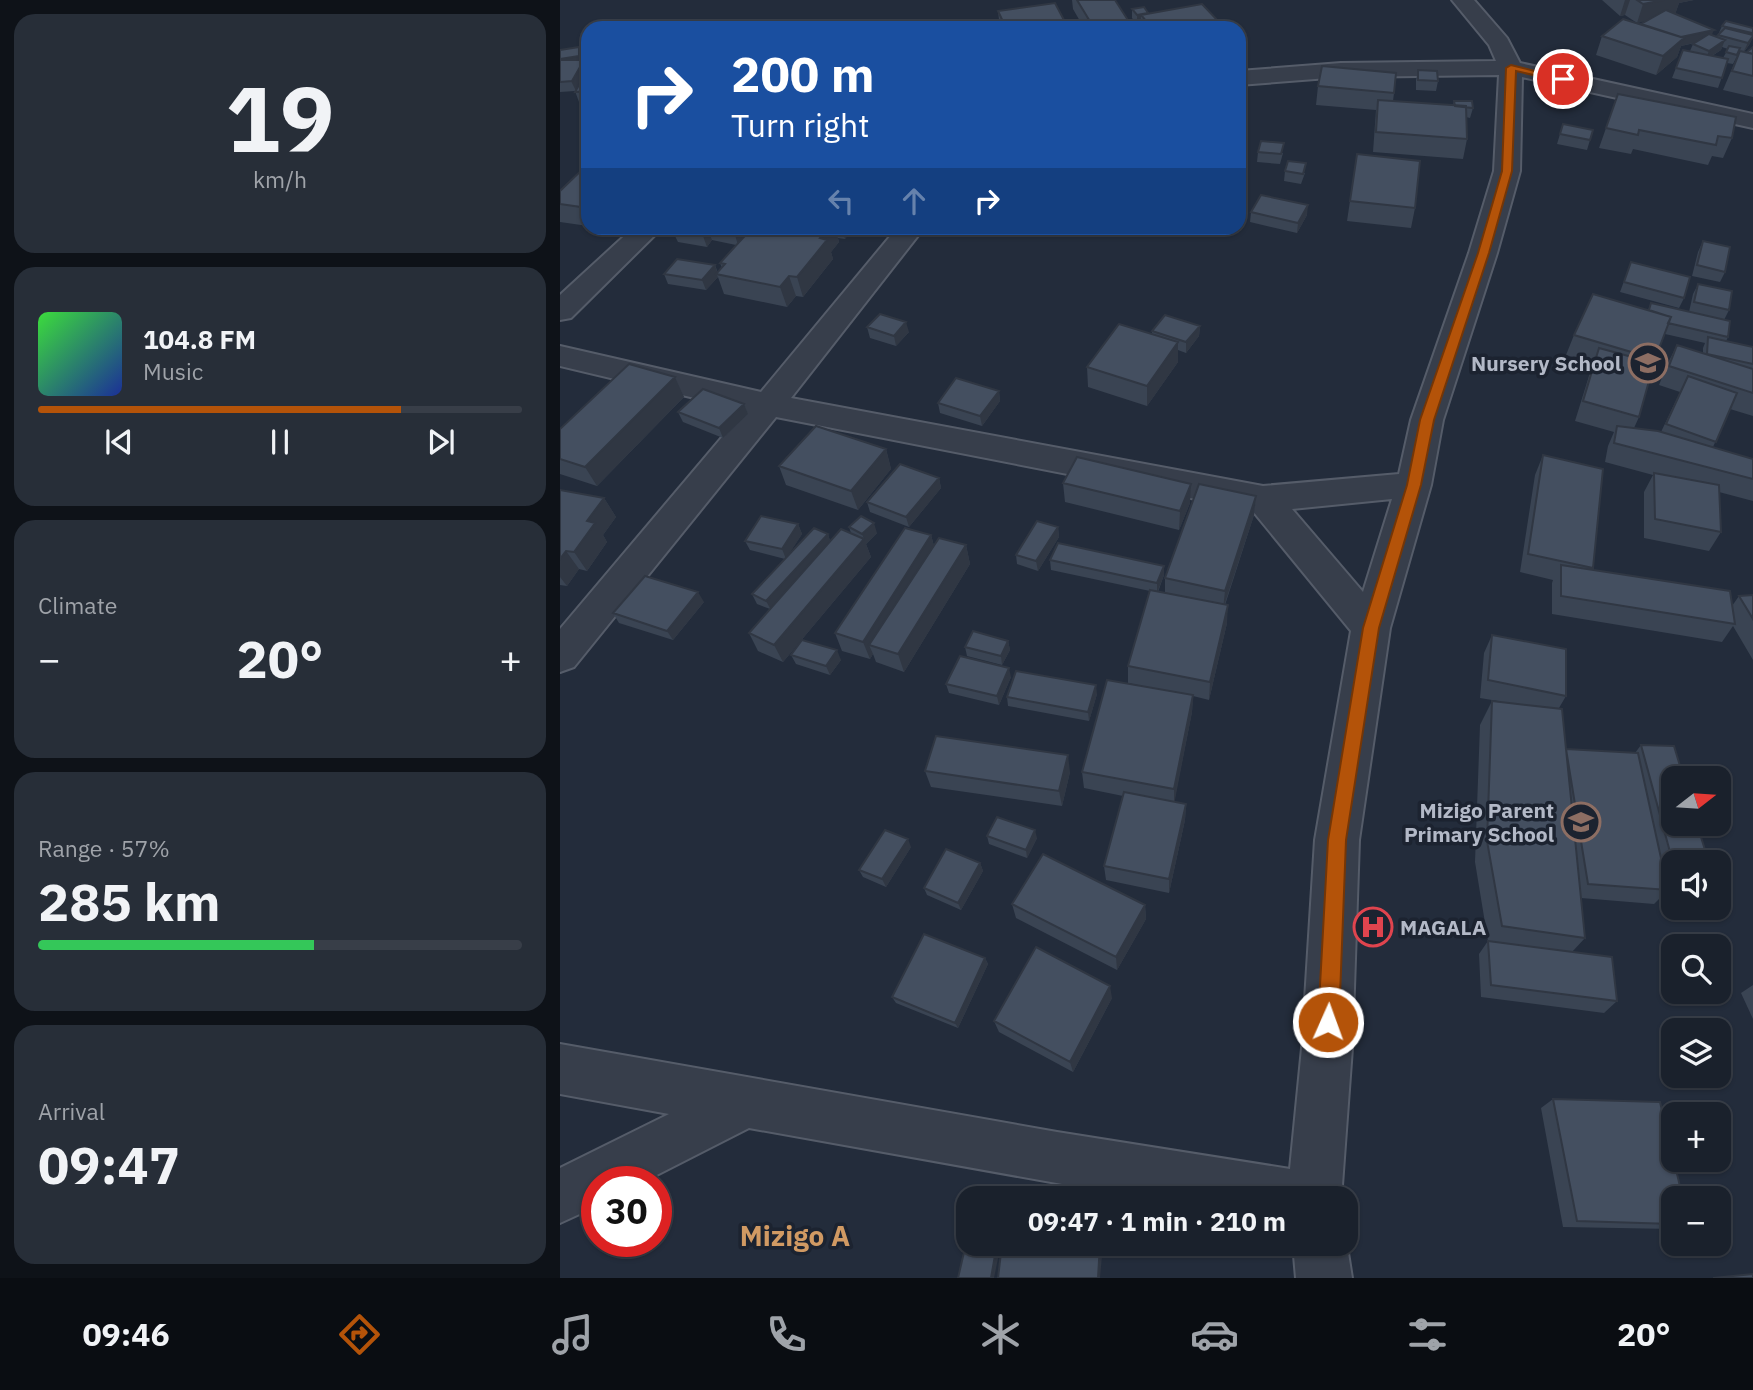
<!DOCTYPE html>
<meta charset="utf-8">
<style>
:root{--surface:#1a212c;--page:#272e38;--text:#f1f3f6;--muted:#9fa3a9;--line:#383e48;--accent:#b45309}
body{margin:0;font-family:"IBM Plex Sans",sans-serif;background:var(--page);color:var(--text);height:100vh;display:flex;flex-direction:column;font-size:26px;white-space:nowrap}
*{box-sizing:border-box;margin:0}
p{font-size:23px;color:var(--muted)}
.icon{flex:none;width:38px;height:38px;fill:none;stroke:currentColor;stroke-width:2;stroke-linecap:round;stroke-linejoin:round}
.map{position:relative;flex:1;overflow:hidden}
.details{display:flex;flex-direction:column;gap:14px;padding:14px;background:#0e1218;width:560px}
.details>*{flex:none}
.guide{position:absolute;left:21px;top:21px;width:665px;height:214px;border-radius:21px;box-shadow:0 2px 5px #0004,0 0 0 2px var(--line);background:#1a4fa0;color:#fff;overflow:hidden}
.needle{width:46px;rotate:73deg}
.controls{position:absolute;left:1101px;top:766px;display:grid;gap:14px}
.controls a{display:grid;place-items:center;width:70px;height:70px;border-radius:14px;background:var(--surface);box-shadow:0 2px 5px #0004,0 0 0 2px var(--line);font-size:35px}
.speed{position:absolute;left:21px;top:1166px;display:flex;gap:14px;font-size:35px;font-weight:700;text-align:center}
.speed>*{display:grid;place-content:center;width:91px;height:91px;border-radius:50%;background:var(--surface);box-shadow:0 2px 5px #0004,0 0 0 2px var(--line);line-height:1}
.speed .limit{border:10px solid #d22;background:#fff;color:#111}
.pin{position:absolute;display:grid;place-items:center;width:60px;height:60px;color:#fff;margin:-30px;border:4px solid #fff;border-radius:50%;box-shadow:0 2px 7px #0007}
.me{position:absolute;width:77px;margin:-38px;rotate:2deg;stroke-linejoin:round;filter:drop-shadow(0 0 5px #0008)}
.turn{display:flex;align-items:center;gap:24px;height:147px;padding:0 35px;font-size:32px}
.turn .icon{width:91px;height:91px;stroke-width:2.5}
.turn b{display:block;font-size:49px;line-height:60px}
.lanes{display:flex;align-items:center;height:66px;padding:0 35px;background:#0003;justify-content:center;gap:35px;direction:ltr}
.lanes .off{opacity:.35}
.big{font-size:52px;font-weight:700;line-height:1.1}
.details .tile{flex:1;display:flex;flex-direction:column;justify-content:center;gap:10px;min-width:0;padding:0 24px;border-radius:21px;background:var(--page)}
.details .dial{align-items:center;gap:0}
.dial b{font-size:91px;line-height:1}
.song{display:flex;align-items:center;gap:21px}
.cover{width:84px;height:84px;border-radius:10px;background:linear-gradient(135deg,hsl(120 70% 55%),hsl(230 70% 35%))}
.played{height:7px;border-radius:4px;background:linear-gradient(90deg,var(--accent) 75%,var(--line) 75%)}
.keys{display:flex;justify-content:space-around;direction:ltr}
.heat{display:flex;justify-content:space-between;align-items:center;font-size:38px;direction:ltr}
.charge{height:10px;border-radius:5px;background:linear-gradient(90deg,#34c759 57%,var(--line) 0)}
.trip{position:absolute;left:396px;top:1186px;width:402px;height:70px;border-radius:21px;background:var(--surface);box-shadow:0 2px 5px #0004,0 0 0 2px var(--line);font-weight:700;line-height:70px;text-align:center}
.menu{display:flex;height:112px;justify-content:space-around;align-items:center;background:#0a0d12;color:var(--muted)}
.menu .icon{width:49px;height:49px}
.menu .current{color:var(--accent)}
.menu b{font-size:32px;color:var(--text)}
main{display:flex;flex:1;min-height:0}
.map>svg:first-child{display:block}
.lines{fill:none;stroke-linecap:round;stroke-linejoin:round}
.street-casing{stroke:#555c69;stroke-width:4}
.street{fill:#373e4b;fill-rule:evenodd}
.wall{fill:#3a4453;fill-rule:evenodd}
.shaded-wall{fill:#303743}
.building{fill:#444f60;stroke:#303743;stroke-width:2}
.route{fill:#b45309;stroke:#753606;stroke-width:2}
.labels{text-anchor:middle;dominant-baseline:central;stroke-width:7;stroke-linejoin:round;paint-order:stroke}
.poi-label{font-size:21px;font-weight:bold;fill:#b3b9c7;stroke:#1c2330;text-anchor:end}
.near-quarter-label{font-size:28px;font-weight:bold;fill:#d19a63;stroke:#1c2330}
</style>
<main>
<section class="details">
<div class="tile dial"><b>19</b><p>km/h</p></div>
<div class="tile">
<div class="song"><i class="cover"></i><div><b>104.8 FM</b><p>Music</p></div></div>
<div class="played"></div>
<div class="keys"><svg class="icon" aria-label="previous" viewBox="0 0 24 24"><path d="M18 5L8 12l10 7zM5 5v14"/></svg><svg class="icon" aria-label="pause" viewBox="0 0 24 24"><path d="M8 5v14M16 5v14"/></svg><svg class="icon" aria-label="next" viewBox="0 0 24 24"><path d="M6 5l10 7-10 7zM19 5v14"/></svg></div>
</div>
<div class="tile"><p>Climate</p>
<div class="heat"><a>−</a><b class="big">20°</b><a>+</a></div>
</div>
<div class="tile"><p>Range · 57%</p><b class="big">285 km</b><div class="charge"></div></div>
<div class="tile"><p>Arrival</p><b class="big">09:47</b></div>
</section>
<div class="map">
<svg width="1193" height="1278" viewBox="0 0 1193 1278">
<rect width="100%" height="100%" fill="#232c3b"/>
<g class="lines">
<defs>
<path id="street" d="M892,0H914L947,38L960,63L1193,114V128L962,77L960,171L937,253L883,420L871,485L830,628L799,840L792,1048L781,1199H586L189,1128L85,1181H37V1206L0,1223V1168L109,1114L0,1094V1044L497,1132L730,1169L742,1048L755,840L791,631L692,510L216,417L14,667L0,672V629L185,410L0,366V346L201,392L337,228H364L231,398L703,486L839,474L851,420L909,253L934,171L939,75L781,77L679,85V71L781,63L936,61L929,45ZM832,499L803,592L732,509Z
M73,228H102L11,318L0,320V295Z
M786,1240L792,1278H736L733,1244H786Z"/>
</defs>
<!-- street casing -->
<use href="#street" class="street-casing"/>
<!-- street -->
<use href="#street" class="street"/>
</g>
<!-- wall -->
<path class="wall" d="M512,0H555L573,28H524L513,9Z
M1042,0H1134L1119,3L1115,14L1152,35L1157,37L1162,26L1193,28V37L1189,45L1184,52H1187L1193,47V97L1163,90L1179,52L1173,64L1167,63L1158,88L1112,78L1123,50L1130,51L1133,44L1135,43L1121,46L1117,57L1096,75L1036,55L1042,36L1080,25L1087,20L1077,23L1065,15L1060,16ZM1162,47L1168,49L1163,58L1152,56L1161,50Z
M572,9L588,13L661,28H581V24L577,25L572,18Z
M438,11L505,28H440Z
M19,47L28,69V101L19,102L15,91L0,92V50Z
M858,70L878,81L876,91L856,90V80Z
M758,86L834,93L833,101L893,105L894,101L913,108L910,118L906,117L907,139L903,159L813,152L816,110L756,105Z
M1058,94L1172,138L1163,158L1152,156L1148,165L1073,149L1071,154L1039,148Z
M1003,124L1030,140L1027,150L997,144Z
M698,152L723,153L720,164L697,162Z
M797,154L855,208L851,228L787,221Z
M28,164V226L0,222V191Z
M725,171L745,173L741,184L724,181Z
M691,212L747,215L737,233L690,222Z
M117,228H307L304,233L291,231L285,239L278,238L279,242L271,252L273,259L243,297L236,296L227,307L164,294L158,277L146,290L108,284L104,274L155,265L158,273L162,268L160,263L176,245L152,240L147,247L118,242L113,232Z
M1143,241L1165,272L1160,282L1132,276L1138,252Z
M1071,262L1124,298L1119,308L1060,292Z
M1138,284L1169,310L1164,320L1168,337L1166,341L1193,347V416L1170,409L1153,447L1193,459V501L1159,492L1161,532L1149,551L1084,538V492L1093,475L1045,462L1048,446L1054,432L1015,421L1033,363L1006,355L1014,335L1088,310L1091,303L1129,312L1133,294ZM1105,334L1145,343L1143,348V353L1117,345L1107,365L1099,385L1120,392L1101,432L1074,428L1079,417L1094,363Z
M640,326L639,336L626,353L618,350V362L587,406L528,387L527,367L592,334V331Z
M307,327L349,332L336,346L310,338Z
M115,377L124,397L37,486L0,474V429Z
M439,391L440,401L422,426L380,413L378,403Z
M184,404L188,414L163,438L123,422L118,412Z
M326,449L331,469L298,510L226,485L219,466Z
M983,455L1033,568L1032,570L1172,606L1179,596L1193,595V660L1173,626L1162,642L992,614V583L993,580L960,572L975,475Z
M379,478L381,488L349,527L310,512L307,502Z
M503,483L630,503L619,530L505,502Z
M0,490L44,498L56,517L43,535L47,542L27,571L19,569L7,586L0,585Z
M696,496L694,515L665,605L667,623L649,700L633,696L632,712L614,802L626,804L625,820L609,893L546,880L544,866L563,796L524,788L522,772L592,688L568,683V666L590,591L491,570L490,560L604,575L598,592L605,593V578Z
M238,524L242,534L228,555L268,534L270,541L291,533L289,527L317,533L306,544L311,557L223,662L198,651L189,633L210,609L197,604L192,594L225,559L190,550L185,541Z
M498,527L499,537L478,571L457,564L456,555Z
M371,535L374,546L406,545L410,564L344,672L316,662L313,654L310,659L282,651L275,633Z
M144,602L113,640L59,623L53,613Z
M932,635L1006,696L999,708L1006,749L1075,753L1081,745L1113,863V902L1105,901L1104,894L1094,904L1021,898L1025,938L1012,952L1057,1001L1044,1013L921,997L919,954L928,941L915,862L920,725L932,701H938L920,698L924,653Z
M448,641L450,650L442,665L407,656L405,647Z
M231,655L281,660L270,675L236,664Z
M451,677L439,705L389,693L386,684Z
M537,694L529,721L448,706L447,697Z
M365,771L510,772L502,806L371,787Z
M427,836L477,838L467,858L429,844Z
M351,847L326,887L303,877L299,870Z
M420,863L423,871L401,910L367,895L364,888Z
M452,904L585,905L586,919L557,970L456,918Z
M425,958L428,964L398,1028L336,1003L332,997Z
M1193,985V1019L1181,993Z
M552,998L513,1072L439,1032L434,1021Z
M993,1099L1113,1199V1229L1003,1227L981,1108Z"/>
<!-- shaded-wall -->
<path class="shaded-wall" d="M1065,0H1070L1065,15L1060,16Z
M1104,0H1134L1119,3L1115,15L1077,23L1083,4Z
M577,15H581V24L577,25Z
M505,22V28H458Z
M661,24V28H638Z
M1154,30L1150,39L1121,46L1117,57L1096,75L1103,56L1116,38Z
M1193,32L1191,38L1193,37L1189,45L1183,53Z
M1165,40L1161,50L1145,60L1149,51Z
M19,47L28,70L16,91L0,59Z
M748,205L747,215L737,233L738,223Z
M181,228H193L178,245L175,235Z
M269,228H275L279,242L271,252L273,259L243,297L237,277L260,238Z
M281,228H290L291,231L285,239Z
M148,230L152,240L147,247L143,236Z
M155,265L158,275L156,274L158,277L146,290L142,280Z
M229,276L236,296L227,307L220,287Z
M346,322L349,332L336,346L334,336Z
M640,326L639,336L626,353V342Z
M618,342V362L587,406V386Z
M115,377L124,397L37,486L25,467Z
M439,391L440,401L422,426L420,416Z
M184,404L188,414L163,438L159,428Z
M326,449L331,469L298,510L291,491Z
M379,478L381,488L349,527L346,517Z
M631,484L630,503L619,530L620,511Z
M696,496L694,515L663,609L665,591Z
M44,498L56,517L43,535L47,542L27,571L14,552L27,521Z
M314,523L317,533L306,544L311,557L223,662L214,645L304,539L302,534Z
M238,524L242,534L226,559L222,549Z
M498,527L499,537L478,571L476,561Z
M268,534L271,544L211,610L206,601Z
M371,535L376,554L309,645L313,654L310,659L303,642Z
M406,545L410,564L344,672L338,654Z
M6,551L19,569L7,586L0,577V559Z
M604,566V575L597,593V583Z
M138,592L144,602L113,640L107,631Z
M668,605L667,623L649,700L650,682Z
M448,641L450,650L442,665L441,656Z
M277,650L281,660L270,675L266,666Z
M449,668L451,677L439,705L437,696Z
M536,685L537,694L529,721L528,712Z
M633,695L632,712L614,805V789Z
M508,755L510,772L502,806L499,791Z
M626,804L625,820L609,893V879Z
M475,830L477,838L467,858L466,850Z
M348,839L351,847L326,887L322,879Z
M420,863L423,871L401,910L398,903Z
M585,905L586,919L557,970L556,957Z
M425,958L428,964L398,1028L395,1023Z
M550,986L552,998L513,1072L510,1062Z
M437,1244H441L434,1278H431Z
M540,1244H543L540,1278H538Z"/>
<!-- building -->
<path class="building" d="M517,0H555L573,28H534Z
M1077,0H1104L1083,4Z
M495,3L505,22L458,28H446L438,11Z
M642,4L661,24L638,28H592L581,15Z
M584,7L588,13L577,15L572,9Z
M1106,10L1154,30L1121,37L1081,24Z
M1063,19L1124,38L1103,56L1042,36Z
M1166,21L1193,28V32L1192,33L1162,26Z
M1165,28L1193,35V36L1188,43L1158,35Z
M1149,34L1165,40L1149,51L1133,44Z
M1169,46L1180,48L1177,55L1166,52Z
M19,47V56L0,59V50Z
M1193,47V54L1187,52Z
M1123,50L1168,59L1162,78L1116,68Z
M1180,51L1193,54V76L1172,71Z
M0,60H24L12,81L0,82Z
M762,66L836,73L834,93L758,86Z
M28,69V91L15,92Z
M858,70L877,71L878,81L858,80Z
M1058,94L1176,117L1172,138L1158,136L1156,145L1079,130L1078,135L1046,128Z
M818,100L906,106L907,139L816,132Z
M894,101H912L913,108L895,106Z
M1003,124L1033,130L1030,140L1000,134Z
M701,141L724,143L721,154L698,152Z
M797,154L860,161L855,208L790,201Z
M728,161L746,163L743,174L725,171Z
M28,164V208L0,204V191Z
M701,195L748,205L738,223L691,212Z
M117,228H181L175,235L148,230L143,236L113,232Z
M192,228H269L260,238L267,240L237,277L229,276L220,287L156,274L165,264L160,263Z
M1143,241L1170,247L1165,272L1137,265Z
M117,259L155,265L142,280L104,274Z
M1071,262L1130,277L1124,298L1064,282Z
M1138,284L1172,291L1169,310L1134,302Z
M1033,294L1111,317L1095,359L1014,335Z
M1091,303L1170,321L1168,337L1108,323L1111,317L1089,310Z
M320,314L346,322L334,336L307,327Z
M605,315L640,326L626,342L592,331Z
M559,324L618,342L587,386L527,367Z
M1148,337L1193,347V364L1147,354Z
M1117,345L1193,369V393L1109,366Z
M1039,348L1094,363L1079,417L1023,401Z
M69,364L115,377L25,467L0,459V429Z
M1128,376L1177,393L1156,442L1106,424Z
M396,378L439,391L420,416L378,403Z
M143,389L184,404L159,428L118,412Z
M256,426L326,449L291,491L219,466Z
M1057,426L1098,431L1193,459V479L1054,443Z
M983,455L1043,469L1033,568L968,554Z
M517,457L631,484L620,511L503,483Z
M340,464L379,478L346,517L307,502Z
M1094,473L1159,485L1161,532L1095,519Z
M639,484L696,496L665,591L605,578Z
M0,490L44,498L27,521L35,523L14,552L6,551L0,559Z
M201,516L238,524L222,549L185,541Z
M301,516L314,523L302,534L289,527Z
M477,521L498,527L476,561L456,555Z
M254,528L268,534L206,601L192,594Z
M345,528L371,535L303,642L275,633Z
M281,529L304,539L214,645L189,633Z
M379,538L406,545L338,654L309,645Z
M498,543L604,566L597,583L490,560Z
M1001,565L1170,591L1175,624L1001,596Z
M85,576L138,592L107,631L53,613Z
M590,590L668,605L650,682L568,666Z
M1193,595V619L1179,596Z
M413,631L448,641L441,656L405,647Z
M932,635L1006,649V696L928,680Z
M242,640L277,650L266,666L231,655Z
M400,656L449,668L437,696L386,684Z
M456,671L536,685L528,712L447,697Z
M547,680L633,695L614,789L522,772Z
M932,701L1002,709L1025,938L942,926L927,841Z
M376,736L508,755L499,791L365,771Z
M1081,745L1114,746L1124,779H1113V824H1137L1149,863H1113Z
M1006,749L1078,753L1108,890L1028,884Z
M564,792L626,804L609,879L544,866Z
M437,817L475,830L466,850L427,836Z
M325,830L348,839L322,879L299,870Z
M386,849L420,863L398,903L364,888Z
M483,854L585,905L556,957L452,904Z
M364,934L425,958L395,1023L332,997Z
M928,941L1052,957L1057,1001L931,985Z
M476,947L550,986L510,1062L434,1021Z
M993,1099L1100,1102L1123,1199H1113V1224L1017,1221Z
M408,1235V1244H437L431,1278H398Z
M442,1244H540L538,1278H438Z
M1193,1274V1278H1153Z"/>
<!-- route -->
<path class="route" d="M951,65L1007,79L1003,82L956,71L952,171L929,253L874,420L861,485L819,628L786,840L779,1022L776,1029L768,1032L761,1029L758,1022L768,840L803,628L847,485L860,420L918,253L942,171L946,68Z"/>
<!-- icons -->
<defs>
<symbol id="school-ring" viewBox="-11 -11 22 22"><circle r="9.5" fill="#1c2330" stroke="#8d6e63" stroke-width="1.5"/><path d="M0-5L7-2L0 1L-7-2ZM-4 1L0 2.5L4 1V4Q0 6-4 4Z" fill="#8d6e63"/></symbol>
<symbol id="hospital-ring" viewBox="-11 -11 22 22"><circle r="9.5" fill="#1c2330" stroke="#e0444e" stroke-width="1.5"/><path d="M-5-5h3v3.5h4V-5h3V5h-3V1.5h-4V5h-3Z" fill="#e0444e"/></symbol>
</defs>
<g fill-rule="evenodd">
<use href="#school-ring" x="1066" y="341" width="44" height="44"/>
<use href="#school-ring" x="999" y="800" width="44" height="44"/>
<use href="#hospital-ring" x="791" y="905" width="44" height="44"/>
</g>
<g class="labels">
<!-- poi labels -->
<g class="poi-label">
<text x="1061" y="363">Nursery School</text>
<text x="994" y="810">Mizigo Parent<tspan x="994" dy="24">Primary School</tspan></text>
<text x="840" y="927" text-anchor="start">MAGALA</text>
</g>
<!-- near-quarter labels -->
<g class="near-quarter-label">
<text x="235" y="1235">Mizigo A</text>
</g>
</g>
</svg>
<div class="controls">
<a><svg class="needle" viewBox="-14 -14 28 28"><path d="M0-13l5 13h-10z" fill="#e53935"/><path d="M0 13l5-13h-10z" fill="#9fa3a9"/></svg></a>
<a><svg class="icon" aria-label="sound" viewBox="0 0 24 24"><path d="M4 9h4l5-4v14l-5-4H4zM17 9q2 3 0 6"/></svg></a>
<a><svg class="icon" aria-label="search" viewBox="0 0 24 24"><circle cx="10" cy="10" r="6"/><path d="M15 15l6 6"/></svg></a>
<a><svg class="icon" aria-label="layers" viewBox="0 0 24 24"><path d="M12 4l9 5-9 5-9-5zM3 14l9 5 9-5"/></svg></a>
<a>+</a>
<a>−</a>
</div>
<div class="speed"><div class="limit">30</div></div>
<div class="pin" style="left:1003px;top:79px;background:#d93025"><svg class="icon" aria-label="arrive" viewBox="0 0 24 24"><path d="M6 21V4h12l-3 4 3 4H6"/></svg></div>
<svg class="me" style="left:768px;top:1022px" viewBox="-20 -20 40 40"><circle r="17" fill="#b45309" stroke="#fff" stroke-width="3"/><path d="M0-11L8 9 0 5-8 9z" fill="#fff"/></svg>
<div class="trip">09:47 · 1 min · 210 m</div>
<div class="guide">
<div class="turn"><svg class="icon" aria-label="right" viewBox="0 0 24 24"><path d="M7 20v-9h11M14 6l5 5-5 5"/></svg><div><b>200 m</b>Turn right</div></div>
<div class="lanes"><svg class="icon off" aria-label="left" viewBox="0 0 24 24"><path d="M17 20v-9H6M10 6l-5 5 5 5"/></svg><svg class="icon off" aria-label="ahead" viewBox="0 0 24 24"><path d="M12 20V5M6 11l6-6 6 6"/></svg><svg class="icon" aria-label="right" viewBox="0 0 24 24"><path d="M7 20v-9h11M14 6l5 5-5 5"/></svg></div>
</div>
</div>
</main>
<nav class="menu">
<b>09:46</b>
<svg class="icon current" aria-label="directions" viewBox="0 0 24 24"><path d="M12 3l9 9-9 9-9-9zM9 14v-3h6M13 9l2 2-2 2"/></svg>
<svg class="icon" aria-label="music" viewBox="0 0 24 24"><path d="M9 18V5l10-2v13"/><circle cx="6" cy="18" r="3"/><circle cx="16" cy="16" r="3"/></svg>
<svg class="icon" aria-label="phone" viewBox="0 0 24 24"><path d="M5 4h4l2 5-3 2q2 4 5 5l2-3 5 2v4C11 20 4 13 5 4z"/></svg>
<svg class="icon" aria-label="climate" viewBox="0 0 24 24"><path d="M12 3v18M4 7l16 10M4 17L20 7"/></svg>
<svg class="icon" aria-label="car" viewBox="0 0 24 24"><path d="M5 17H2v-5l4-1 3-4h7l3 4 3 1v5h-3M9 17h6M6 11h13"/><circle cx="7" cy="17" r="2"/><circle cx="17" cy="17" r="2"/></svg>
<svg class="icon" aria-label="filters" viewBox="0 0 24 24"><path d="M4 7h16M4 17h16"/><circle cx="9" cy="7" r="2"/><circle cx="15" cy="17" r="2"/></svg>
<b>20°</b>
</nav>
